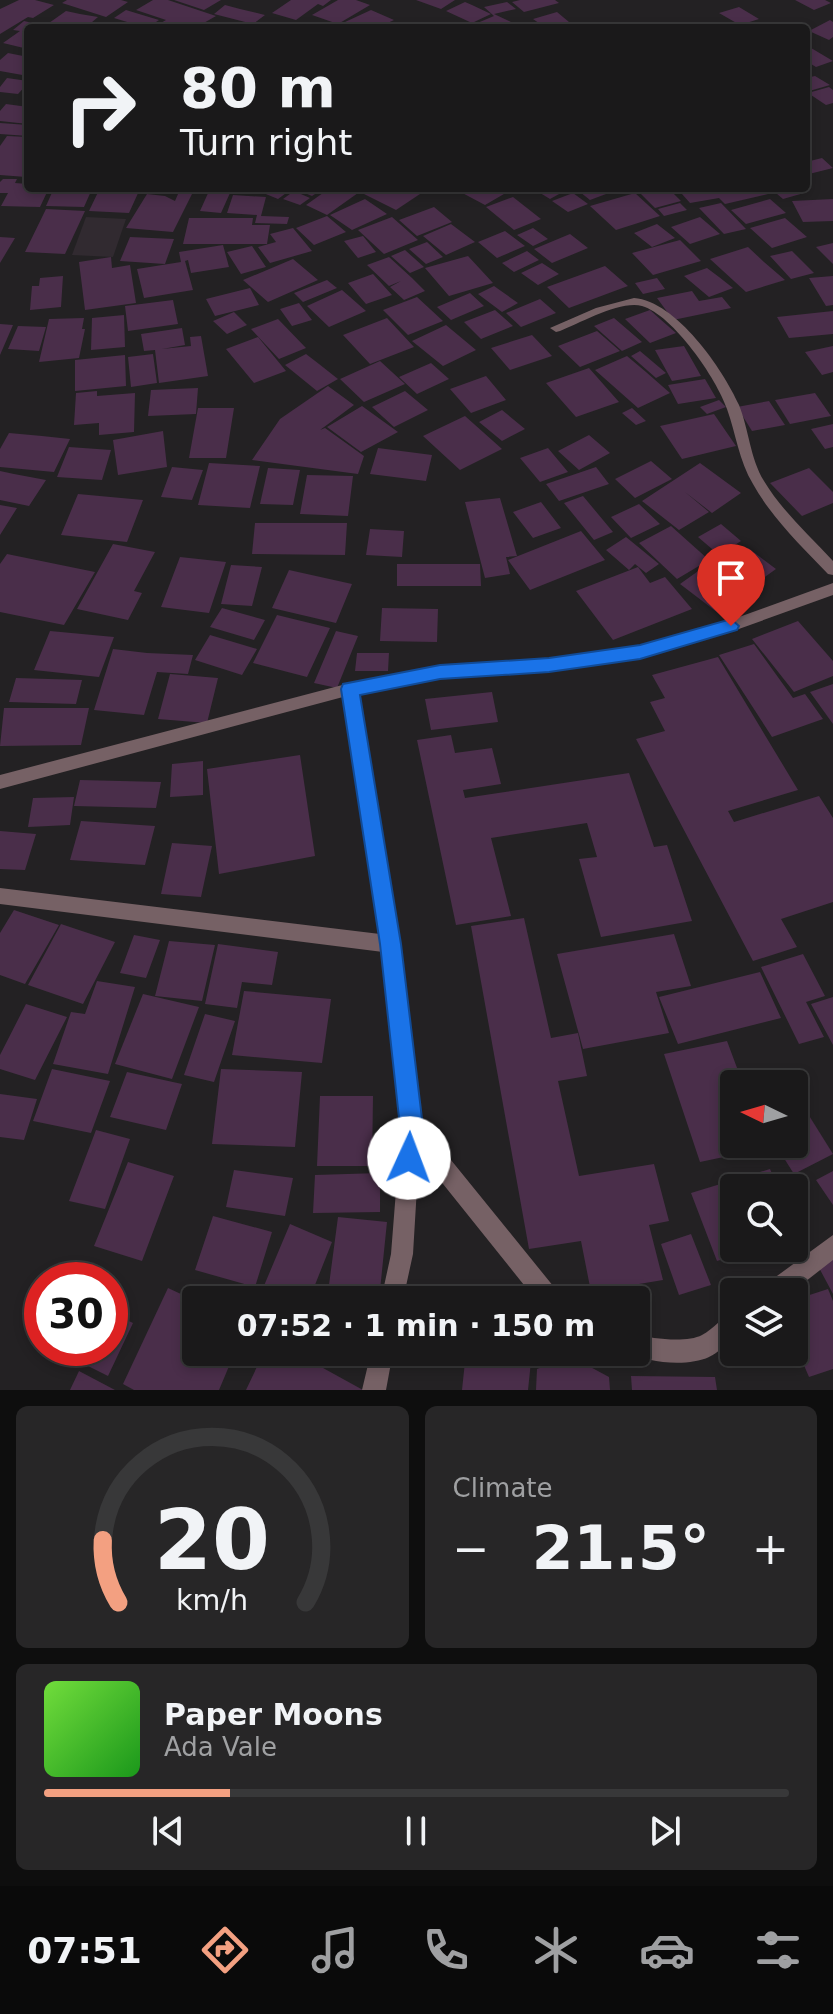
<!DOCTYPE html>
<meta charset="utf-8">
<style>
:root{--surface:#1a191a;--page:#272627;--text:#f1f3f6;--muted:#9fa0a2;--line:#383839;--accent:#f3a081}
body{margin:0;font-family:"DejaVu Sans",sans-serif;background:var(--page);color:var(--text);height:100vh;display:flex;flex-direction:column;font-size:30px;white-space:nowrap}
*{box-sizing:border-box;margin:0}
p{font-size:26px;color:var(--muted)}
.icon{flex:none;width:44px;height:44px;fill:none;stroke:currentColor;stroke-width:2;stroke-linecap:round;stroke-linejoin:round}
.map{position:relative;height:1390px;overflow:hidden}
.details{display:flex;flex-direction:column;gap:16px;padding:16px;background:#0e0e0e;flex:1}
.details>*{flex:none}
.guide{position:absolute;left:24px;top:24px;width:786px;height:168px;border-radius:8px;box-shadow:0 4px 12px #0003,0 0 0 2px var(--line);background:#1a191a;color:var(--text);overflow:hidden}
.needle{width:52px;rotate:275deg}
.fabs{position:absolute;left:720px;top:1070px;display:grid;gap:16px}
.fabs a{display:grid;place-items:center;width:88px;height:88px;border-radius:8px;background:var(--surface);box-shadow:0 4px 12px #0003,0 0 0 2px var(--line);font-size:40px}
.speed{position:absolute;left:24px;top:1262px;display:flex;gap:16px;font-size:40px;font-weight:700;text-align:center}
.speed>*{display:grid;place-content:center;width:104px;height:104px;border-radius:50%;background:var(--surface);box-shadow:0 4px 12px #0003,0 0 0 2px var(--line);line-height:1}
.speed .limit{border:12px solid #d22;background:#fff;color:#111}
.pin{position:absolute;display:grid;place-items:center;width:68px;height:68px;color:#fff;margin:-82px -34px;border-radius:50% 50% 50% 0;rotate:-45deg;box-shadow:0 0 8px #0007}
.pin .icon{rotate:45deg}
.me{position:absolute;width:88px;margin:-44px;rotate:2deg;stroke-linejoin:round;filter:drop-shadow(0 0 6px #0008)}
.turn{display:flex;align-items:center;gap:28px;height:168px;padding:0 24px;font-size:36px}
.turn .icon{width:104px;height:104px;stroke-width:2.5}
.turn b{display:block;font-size:56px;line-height:68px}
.big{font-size:60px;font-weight:700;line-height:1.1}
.details .card{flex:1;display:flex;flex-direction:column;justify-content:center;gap:12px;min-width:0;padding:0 28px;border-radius:12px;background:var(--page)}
.details .dial{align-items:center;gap:0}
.dial svg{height:208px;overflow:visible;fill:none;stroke:var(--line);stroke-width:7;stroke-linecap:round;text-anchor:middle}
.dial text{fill:var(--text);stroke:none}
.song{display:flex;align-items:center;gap:24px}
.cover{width:96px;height:96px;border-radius:12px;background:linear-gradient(135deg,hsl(100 70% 55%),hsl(120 70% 35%))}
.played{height:8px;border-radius:4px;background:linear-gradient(90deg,var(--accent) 25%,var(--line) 25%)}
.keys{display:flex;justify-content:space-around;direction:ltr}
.heat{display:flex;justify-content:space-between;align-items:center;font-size:44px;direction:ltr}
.details .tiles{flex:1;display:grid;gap:16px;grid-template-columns:1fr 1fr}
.card:last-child{grid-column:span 2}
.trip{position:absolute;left:182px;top:1286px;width:468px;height:80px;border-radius:8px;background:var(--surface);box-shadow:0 4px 12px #0003,0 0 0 2px var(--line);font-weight:700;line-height:80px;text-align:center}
.tabs{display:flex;height:128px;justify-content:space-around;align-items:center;background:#0a0a0a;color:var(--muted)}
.tabs .icon{width:56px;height:56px}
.tabs .selected{color:var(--accent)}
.tabs b{font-size:36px;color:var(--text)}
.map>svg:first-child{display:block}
.built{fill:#312a30}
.building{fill:#4a2e4a}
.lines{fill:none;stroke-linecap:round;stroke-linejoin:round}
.street{fill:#766165;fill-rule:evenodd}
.route{fill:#1a73e8;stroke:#114b97;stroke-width:2}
</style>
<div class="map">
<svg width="833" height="1390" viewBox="0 0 833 1390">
<rect width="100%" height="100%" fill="#232123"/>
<!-- built -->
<path class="built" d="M86,217L126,219L113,257L72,255Z"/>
<!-- building -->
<path class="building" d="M19,0H35L54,5L33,18L28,17L0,34V9Z
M67,0H121L128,2L106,17L62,3Z
M153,0H168L216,16L195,28L175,22L173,23L185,28H152L166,20L136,10Z
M174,0H221L204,10Z
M291,0H331L323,6L318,4L296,20L272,13Z
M338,0H356L370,5L338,24L312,15Z
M416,0H455L441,9Z
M520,0H555L559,3L524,12L512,2Z
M795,0H825L831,3L814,10Z
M465,2L472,5L491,14L472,23L446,11Z
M507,2L516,9L494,14L511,22L498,28H484L475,24L494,16L484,7Z
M225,5L240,9L265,15L253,24L214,14Z
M739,7L759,19L740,25L719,13Z
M126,10L139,14L159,20L147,28L114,18Z
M371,10L394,20L377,28H332Z
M66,11L80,14L98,17L85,28L49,23Z
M557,12L569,22L546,28L533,19Z
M830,20L833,22V37L829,40L809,31Z
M24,21L53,28H28V49L3,43L20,31L13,30Z
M806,45L833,61L816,67L806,61Z
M8,53L28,57V76L0,71V60Z
M815,76L830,85L806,92V78Z
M7,78L28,81V83L18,94L0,92V87Z
M829,87L833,90V103L826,105L808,93Z
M6,104L28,107V124L0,121V111Z
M0,123L28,125V136L0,134Z
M7,136L28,137L26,177L0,175V146Z
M822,158L833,168L809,174L806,172V162Z
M3,179H17L15,183L28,184V188H49L40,207L1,206L8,193H0V182Z
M54,188L92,189L84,207L46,206Z
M100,188L121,189L139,191L129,213L89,211Z
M145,188H195L173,232L126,228L147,194L165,196L175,201L178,194L143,192Z
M259,188H324L312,196L293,188L278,199L256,190Z
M330,188H365L327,215L306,205Z
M373,188H408L420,194L396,210L364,194Z
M453,188H506L511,190L485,205Z
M532,188H570L550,199Z
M575,188H622L590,200Z
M655,188H668L681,201L655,208L639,192Z
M709,188H762L768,194L725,204L719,198L690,203L682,194Z
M770,188H798L804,193L783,199Z
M209,191L230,193L221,213L200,211Z
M294,191L310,198L300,205L283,199Z
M573,193L588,204L568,212L552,201Z
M635,193L660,216L616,230L590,206Z
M233,195L266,197L261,216L289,217L287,224L255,223L257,215L227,213Z
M513,197L541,219L514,230L486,207Z
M365,199L387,214L352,230L330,215Z
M770,199L786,213L746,224L731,210Z
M833,199V221L803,222L792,201Z
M680,203L687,210L664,216L658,209Z
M721,203L746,229L724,234L699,208Z
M434,207L452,222L417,236L399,220Z
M46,209L85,211L65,254L25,252Z
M327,216L346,232L314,245L296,228Z
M392,217L418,240L384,254L358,230Z
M700,217L720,234L690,244L671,227Z
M189,218H253L252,225H270L267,244H183Z
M785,218L807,237L772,248L750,228Z
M451,224L475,242L446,255L423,236Z
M657,224L675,238L652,247L634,233Z
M293,228L312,251L270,263L258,247L276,242L270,234Z
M533,228L548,239L533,246L517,235Z
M505,231L525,246L497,258L478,242Z
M570,234L588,248L552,263L534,249Z
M363,236L376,252L358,258L344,241Z
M0,237L15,238L0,263Z
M130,237L174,239L165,264L120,261Z
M680,240L701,261L653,275L632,253Z
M427,242L443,257L426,264L409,249Z
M833,243V264L816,247Z
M223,245L229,267L191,273L188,260L185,261L193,290L144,298L137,269L181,262L179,252Z
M252,246L266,267L241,274L227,252Z
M748,247L764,262L785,280L746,292L710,259Z
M405,250L424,267L410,273L391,256Z
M527,251L539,260L514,272L502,263Z
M792,251L814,273L791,279L770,256Z
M468,256L493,283L449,296L425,268Z
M111,257L112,268L130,265L136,303L85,310L79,262Z
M389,257L412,278L425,291L404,300L390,287L401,281L389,286L367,265Z
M293,259L318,280L268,302L243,280Z
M542,263L559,274L538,285L521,273Z
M605,266L628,286L569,308L547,287Z
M707,268L719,277L733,288L709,297L684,276Z
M373,274L392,295L366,304L348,283Z
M63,276L61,307L30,310L32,286H39L40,278Z
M833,276V305L826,306L809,278Z
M657,278L665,289L643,294L635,283Z
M327,280L337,288L303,302L294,293Z
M494,286L518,303L502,312L478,294Z
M250,288L259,305L215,316L206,299Z
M342,290L366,311L329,327L307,306Z
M692,291L699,301L722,297L731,308L673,320L657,298Z
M470,293L484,306L451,320L437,307Z
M417,297L443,321L408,335L383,310Z
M540,299L556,313L521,327L506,313Z
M173,300L178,324L128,331L125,306Z
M299,303L312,320L292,326L280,309Z
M495,310L513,326L481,339L464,322Z
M650,310L660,319L676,333L650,343L625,319Z
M833,311V334L789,338L777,317Z
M234,312L247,325L227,334L213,321Z
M124,315L125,347L91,350L92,318Z
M84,318L82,329H85L79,358L39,362L49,319Z
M387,318L414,347L370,364L343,335Z
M614,318L642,342L622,351L594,326Z
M278,319L306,348L279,359L251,329Z
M0,324L13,325L0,355Z
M446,325L476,350L443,366L412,341Z
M18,326L46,327L39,351L8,349Z
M182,328L185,345L162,349L191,346L190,337L201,336L208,376L159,383L155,350L144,351L141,334Z
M597,331L620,351L580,367L558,346Z
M532,335L552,356L510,370L491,348Z
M258,337L286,371L254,383L226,349Z
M684,346L701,376L672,381L655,350Z
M833,346V372L822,375L805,352Z
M640,351L666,373L656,378L631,356Z
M153,354L157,383L131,387L128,357Z
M306,354L319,364L338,379L317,391L285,365Z
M125,355L126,386L75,391V360Z
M627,356L646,372L670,393L638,408L595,370Z
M380,361L405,384L364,402L340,379Z
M431,363L449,379L417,394L399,377Z
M589,368L619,402L576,417L546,383Z
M486,376L506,400L471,413L450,389Z
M705,379L716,398L678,404L668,385Z
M328,386L354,405L320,430L325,428L364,456L358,474L252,460L280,419Z
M198,388L196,414L148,416L151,390Z
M97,391V396L135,393L134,432L99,435V423L74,425L76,393Z
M405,391L428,410L394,427L372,407Z
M815,393L831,416L790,424L775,400Z
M719,400L726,407L707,414L700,407Z
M769,401L785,425L752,431L737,407Z
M362,406L398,432L361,452L327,427Z
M198,408H234L226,458H189Z
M632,408L646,421L636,425L622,413Z
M502,410L525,429L502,441L479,422Z
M714,414L736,446L682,459L660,426Z
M465,416L502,449L460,470L423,436Z
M833,424V447L825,449L811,429Z
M163,431L167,467L118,475L113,440Z
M9,433L42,436L70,439L54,472L0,467V449Z
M589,435L610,453L579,470L558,451Z
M69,447L111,450L102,480L57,477Z
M378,448L432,455L426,481L370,474Z
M548,448L568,472L540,482L520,458Z
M651,461L672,479L635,498L615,479Z
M209,463L260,466L250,508L198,505Z
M700,463L741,493L712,513L685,492L709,512L679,530L642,501Z
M172,467L203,470L192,500L161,497Z
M596,467L609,484L559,501L546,484Z
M268,468L300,470L293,505L260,504Z
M809,468L833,492V503L802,516L770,483Z
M0,471L14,474L46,480L29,506L0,500Z
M307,475L353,476L348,516L300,514Z
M78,494L143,500L127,542L61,535Z
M583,496L613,532L594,540L564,503Z
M500,498L517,556L506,557L510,574L485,578L465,502Z
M541,502L561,528L533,538L513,512Z
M639,504L660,524L631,538L611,517Z
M0,505L17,508L0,535Z
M255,523H347L345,555L252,554Z
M721,524L741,541L719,555L698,537Z
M671,526L709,560L677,579L639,543Z
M370,529L404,531L402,557L366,555Z
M581,531L605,560L530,590L508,560Z
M626,537L659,564L646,573L635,564L629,570L606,550Z
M113,544L155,552L134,591L142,593L128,620L77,609Z
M748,548L776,569L759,581L732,559Z
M7,554L95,572L64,625L0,612V564Z
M180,557L226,562L209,613L161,607Z
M715,559L757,590L722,616L680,584Z
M397,564H480L481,586H397Z
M231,565L262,567L252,606L221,604Z
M638,567L650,583L665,577L692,609L613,640L576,591Z
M289,570L352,584L336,623L272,608Z
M222,608L265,620L254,640L210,627Z
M382,608L438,609L437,642L380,641Z
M277,615L330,628L307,677L253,663Z
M798,621L833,661V676L794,692L752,639Z
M50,631L114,637L99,677L34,670Z
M336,631L358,636L337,688L314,683Z
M210,635L257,649L242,675L195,660Z
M754,644L793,698L805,694L823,719L772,737L719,655Z
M113,649L147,653L193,655L188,674L157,672L144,715L94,710Z
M357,653H389L388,671H355Z
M718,657L798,790L728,811L734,822L819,796L833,818V902L781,919L797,947L753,961L636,739L665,731L650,702L665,698L652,675Z
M170,674L218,678L207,723L158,719Z
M16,678L82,680L76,704L9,702Z
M833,684V724L810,692Z
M492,692L498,722L431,730L425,699Z
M4,708H89L81,745L0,746Z
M451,735L455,753L492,748L501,784L463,790L465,798L629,773L654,847L667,845L692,921L601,937L579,859L597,857L587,823L491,838L511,916L456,925L417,740Z
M300,755L315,856L219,874L207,769Z
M203,761V795L170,797L172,764Z
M80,780L161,782L156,808L74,806Z
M74,797L70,825L28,827L33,798Z
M81,821L155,826L145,865L70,860Z
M0,831L36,834L25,870L0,869Z
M172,843L212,846L201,897L161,894Z
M14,910L59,925L25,984L0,975V933Z
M524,918L551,1038L578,1033L587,1076L558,1081L579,1176L654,1164L669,1221L649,1225L663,1280L591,1292L581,1241L529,1249L471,926Z
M61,924L115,942L83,1004L28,985Z
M674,934L691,986L656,992L669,1033L583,1049L557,954Z
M134,935L160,940L146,978L120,973Z
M169,941L215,945L202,1001L155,996Z
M218,944L278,952L272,985L242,982L237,1008L205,1004Z
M803,954L825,996L806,1002L824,1037L799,1044L761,967Z
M760,972L781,1018L678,1044L659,997Z
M97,981L135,987L108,1074L53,1064L71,1012L85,1014Z
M244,991L331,999L322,1063L232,1055Z
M143,994L199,1007L172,1079L115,1064Z
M833,997V1045L811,1004Z
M26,1004L67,1017L35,1080L0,1069V1055Z
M205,1014L235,1021L214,1082L184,1075Z
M727,1041L743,1084H734V1144H764L766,1148L700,1162L664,1054Z
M52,1069L110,1081L91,1133L33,1121Z
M221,1069L302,1072L295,1147L212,1144Z
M127,1072L182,1084L166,1130L110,1117Z
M0,1094L37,1099L24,1140L0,1137Z
M320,1096H373L372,1166H317Z
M808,1114L833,1154L794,1174L775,1144H794V1121Z
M96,1130L130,1139L105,1209L69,1201Z
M128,1162L174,1176L142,1261L94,1246Z
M770,1169L778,1188H734V1248L756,1249L717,1261L691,1193Z
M234,1170L293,1178L285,1216L226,1207Z
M833,1171V1205L816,1180Z
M380,1173V1212L313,1213L315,1175Z
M213,1216L272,1232L255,1287L195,1270Z
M338,1217L387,1222L379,1300H327Z
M290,1224L332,1242L309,1300H258Z
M691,1234L711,1285L679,1295L661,1244Z
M833,1256V1294L817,1264Z
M168,1288L196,1301V1352H235L219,1390H134L123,1384Z
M828,1289L833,1301V1369L809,1377L794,1342V1300Z
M110,1312L133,1323L108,1376L58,1351L60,1348H110Z
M264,1352H294L363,1390H246Z
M466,1352H532L528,1390H462Z
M570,1356L609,1377L610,1390H536L537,1369Z
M79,1371L115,1390H70Z
M631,1376L715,1377L717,1390H632Z"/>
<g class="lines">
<!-- street -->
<path class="street" d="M634,298C676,301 723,369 739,405C749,430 750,458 764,481C782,511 809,535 833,561V575L828,574C801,546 772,518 753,484C739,461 736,434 727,409C717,379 673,315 642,306C621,300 580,323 560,331L556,332L550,328L596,308Z
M833,583V595L736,630L640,658L549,671L440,678L359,694L400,944L421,1123L558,1292L561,1300H536L419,1154L413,1254L403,1300H381L391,1254L401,1127L383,952L0,904V888L380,934L343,697L0,789V775L350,683L440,666L549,659L640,646L728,621Z
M833,1235V1260L792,1292H763L766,1284Z
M734,1312V1338C726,1344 718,1353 709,1357C688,1367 646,1363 628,1352H636V1334C652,1339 687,1343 702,1335C714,1329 721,1317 734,1312Z
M371,1352H393L386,1390H362Z"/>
</g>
<!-- route -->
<path class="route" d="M731,619L739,626L737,630L640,659L549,672L440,679L360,695L401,944L423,1127L417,1167L409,1170L401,1167L397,1158L400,1127L380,944L341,689L343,684L440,665L549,658L640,645Z"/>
</svg>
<div class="fabs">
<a><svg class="needle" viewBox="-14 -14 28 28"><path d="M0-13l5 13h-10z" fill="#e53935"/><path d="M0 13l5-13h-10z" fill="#9fa0a2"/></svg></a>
<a><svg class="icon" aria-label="search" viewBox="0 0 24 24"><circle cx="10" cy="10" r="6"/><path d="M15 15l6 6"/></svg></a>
<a><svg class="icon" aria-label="layers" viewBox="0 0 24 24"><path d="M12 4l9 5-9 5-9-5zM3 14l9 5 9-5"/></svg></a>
</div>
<div class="speed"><div class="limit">30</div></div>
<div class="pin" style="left:731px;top:626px;background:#d93025"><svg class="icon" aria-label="arrive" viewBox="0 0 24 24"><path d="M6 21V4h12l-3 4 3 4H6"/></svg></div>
<svg class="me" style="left:409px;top:1158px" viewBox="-20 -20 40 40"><circle r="19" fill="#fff"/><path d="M0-13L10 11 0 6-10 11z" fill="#1a73e8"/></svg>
<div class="trip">07:52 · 1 min · 150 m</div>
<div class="guide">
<div class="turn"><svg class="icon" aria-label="right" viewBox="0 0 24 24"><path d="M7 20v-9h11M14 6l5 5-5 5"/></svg><div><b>80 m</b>Turn right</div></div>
</div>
</div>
<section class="details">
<div class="tiles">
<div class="card dial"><svg viewBox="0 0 100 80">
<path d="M14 69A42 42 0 1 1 86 69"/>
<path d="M14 69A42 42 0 0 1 8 45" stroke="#f3a081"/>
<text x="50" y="56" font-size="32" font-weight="700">20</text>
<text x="50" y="72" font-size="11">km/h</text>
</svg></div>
<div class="card"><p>Climate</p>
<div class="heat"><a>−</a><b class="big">21.5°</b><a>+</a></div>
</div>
<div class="card">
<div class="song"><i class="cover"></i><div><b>Paper Moons</b><p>Ada Vale</p></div></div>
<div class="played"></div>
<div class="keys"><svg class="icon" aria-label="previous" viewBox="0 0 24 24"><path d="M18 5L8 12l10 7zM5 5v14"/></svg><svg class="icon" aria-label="pause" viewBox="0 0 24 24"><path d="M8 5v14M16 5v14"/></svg><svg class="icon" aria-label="next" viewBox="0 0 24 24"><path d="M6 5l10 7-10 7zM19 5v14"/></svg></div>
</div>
</div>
</section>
<nav class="tabs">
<b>07:51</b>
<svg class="icon selected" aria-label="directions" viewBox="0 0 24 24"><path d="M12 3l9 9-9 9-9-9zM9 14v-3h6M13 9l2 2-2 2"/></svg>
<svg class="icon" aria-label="music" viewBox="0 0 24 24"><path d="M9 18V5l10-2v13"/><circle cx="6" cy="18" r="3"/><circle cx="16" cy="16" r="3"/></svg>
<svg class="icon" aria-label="phone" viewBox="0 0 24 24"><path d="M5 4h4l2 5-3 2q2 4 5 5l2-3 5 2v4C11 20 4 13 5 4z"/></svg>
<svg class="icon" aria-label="climate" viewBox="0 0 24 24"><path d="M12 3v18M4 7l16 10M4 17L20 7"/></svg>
<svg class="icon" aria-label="car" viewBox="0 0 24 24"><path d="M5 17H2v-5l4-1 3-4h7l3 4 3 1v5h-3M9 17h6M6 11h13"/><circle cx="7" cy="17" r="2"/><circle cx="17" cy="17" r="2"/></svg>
<svg class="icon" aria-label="filters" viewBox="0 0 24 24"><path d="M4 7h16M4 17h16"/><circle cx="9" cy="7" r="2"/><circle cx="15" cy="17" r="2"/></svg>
</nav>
